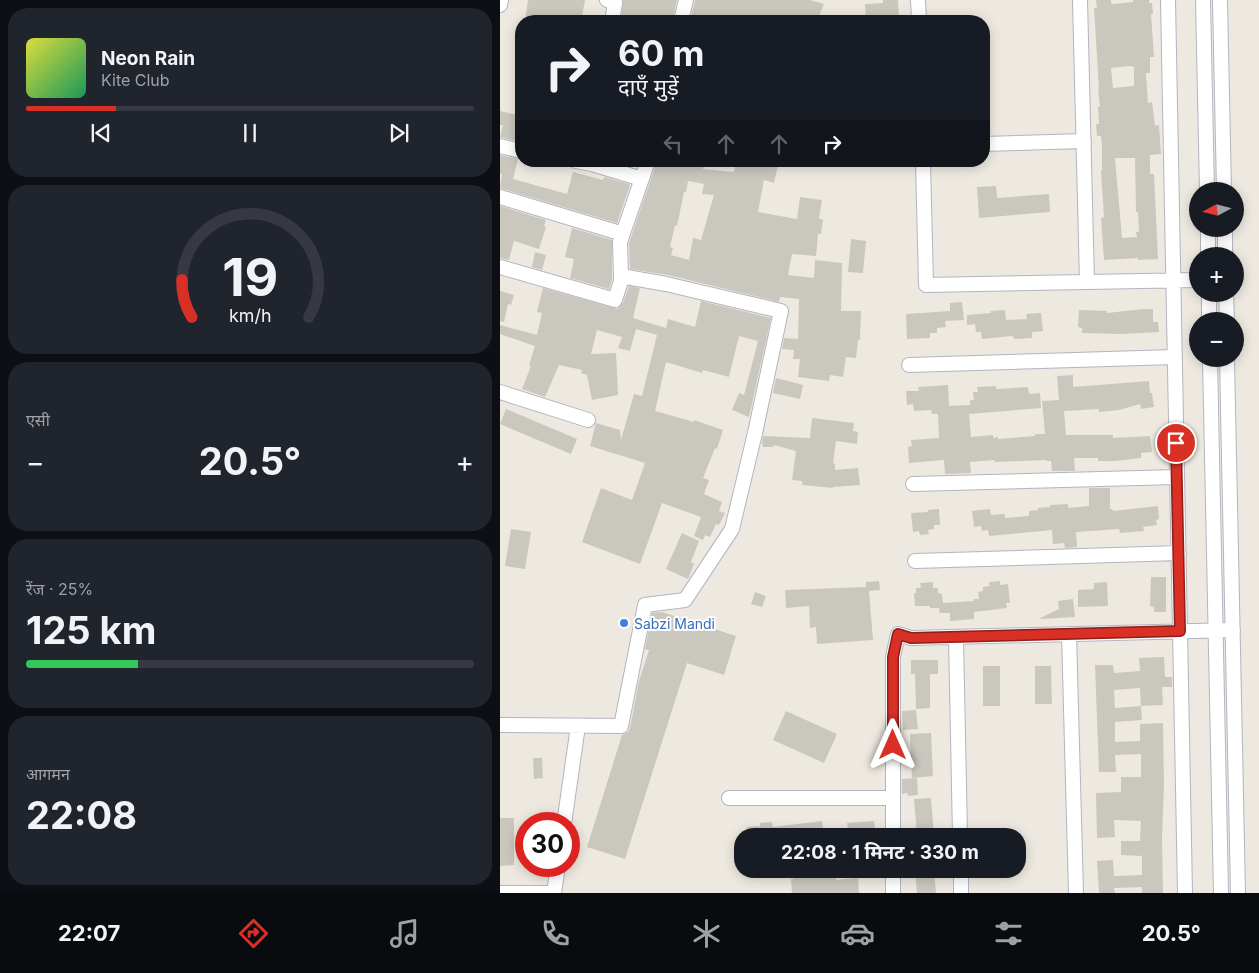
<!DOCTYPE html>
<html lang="hi">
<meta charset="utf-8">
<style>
:root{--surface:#171b24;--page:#20242c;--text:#f1f3f6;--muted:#9ea1a6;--line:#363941;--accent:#d93025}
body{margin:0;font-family:Inter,"Noto Sans Devanagari",sans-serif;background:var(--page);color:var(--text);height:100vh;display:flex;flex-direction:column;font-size:19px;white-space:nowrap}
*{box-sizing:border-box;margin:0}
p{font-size:16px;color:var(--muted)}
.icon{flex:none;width:28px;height:28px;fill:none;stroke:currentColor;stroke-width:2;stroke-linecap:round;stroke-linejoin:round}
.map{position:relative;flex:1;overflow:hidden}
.drawer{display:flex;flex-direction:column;gap:8px;padding:8px;background:#0d0f14;width:500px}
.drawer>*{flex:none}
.hud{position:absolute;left:15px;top:15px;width:475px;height:152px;border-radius:20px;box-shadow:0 2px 12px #0003;background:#171b24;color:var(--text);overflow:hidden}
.needle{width:32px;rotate:263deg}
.tools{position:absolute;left:689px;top:182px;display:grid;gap:10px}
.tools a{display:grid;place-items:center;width:55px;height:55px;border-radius:50%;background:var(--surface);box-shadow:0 2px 12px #0003;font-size:25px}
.speed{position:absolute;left:15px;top:812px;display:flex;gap:10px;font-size:25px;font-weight:700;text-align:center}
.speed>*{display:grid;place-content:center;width:65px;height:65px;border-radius:50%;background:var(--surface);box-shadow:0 2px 12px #0003;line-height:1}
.speed .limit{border:8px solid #d22;background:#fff;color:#111}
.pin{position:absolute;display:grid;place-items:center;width:42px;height:42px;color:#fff;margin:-21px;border:2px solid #fff;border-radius:50%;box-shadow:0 1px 5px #0007}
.me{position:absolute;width:55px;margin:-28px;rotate:0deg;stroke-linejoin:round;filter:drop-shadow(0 0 4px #0008)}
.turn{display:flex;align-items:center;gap:18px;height:105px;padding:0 20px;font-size:22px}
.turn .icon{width:65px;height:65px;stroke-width:2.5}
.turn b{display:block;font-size:35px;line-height:42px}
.lanes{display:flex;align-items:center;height:48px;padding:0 20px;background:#0003;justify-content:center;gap:25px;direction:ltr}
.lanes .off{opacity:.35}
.big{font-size:38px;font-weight:700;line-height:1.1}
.drawer .tile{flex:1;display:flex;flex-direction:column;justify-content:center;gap:8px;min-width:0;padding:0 18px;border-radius:20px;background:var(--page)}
.drawer .dial{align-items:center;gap:0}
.dial svg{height:130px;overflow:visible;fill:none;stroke:var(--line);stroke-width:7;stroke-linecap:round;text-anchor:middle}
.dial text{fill:var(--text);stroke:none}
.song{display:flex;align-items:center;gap:15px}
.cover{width:60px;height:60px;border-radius:8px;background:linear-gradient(135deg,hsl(60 70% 55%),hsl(150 70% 35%))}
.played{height:5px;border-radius:2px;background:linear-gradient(90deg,var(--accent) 20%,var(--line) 20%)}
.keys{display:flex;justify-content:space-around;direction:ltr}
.heat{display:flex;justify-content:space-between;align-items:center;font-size:28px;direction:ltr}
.charge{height:8px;border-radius:4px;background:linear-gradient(90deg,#34c759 25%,var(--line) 0)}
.trip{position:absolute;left:234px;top:828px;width:292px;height:50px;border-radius:20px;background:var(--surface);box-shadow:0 2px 12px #0003;font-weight:700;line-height:50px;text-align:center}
.dock{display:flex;height:80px;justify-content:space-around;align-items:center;background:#090b0e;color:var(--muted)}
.dock .icon{width:35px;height:35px}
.dock .current{color:var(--accent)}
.dock b{font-size:22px;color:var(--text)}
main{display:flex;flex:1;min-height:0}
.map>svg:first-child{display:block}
.building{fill:#cac7be;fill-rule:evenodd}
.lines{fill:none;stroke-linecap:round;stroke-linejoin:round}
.street-casing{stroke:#b3b4c0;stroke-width:16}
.street{stroke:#fff;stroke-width:14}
.route-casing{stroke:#8d1f18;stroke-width:12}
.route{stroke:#d93025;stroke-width:9}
.shop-dot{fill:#3f7fe0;stroke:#fff;stroke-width:2}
.labels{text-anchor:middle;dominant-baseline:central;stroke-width:4;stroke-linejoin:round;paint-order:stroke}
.shop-label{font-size:14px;fill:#366cbe;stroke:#fff;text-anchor:start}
</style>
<main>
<section class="drawer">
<div class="tile">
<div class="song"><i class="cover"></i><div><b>Neon Rain</b><p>Kite Club</p></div></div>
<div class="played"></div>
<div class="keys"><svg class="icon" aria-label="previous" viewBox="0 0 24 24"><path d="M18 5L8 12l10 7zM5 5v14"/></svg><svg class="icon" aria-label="pause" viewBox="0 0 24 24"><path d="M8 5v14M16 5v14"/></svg><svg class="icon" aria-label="next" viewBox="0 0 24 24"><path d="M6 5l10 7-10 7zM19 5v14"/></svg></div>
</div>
<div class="tile dial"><svg viewBox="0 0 100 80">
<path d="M14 69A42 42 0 1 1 86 69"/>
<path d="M14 69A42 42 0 0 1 8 46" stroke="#d93025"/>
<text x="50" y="56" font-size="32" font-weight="700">19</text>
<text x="50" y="72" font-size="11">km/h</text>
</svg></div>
<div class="tile"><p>एसी</p>
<div class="heat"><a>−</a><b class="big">20.5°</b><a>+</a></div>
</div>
<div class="tile"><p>रेंज · 25%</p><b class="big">125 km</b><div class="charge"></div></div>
<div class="tile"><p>आगमन</p><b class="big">22:08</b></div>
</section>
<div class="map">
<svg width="759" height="893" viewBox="0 0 759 893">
<rect width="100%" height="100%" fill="#eee9e0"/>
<!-- building -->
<path class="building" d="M28,0H85L81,21L43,16L42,21H25Z
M123,0H177L172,21H121Z
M195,0H310L324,4L317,21H190Z
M383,0H398L399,19L366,20L365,4L383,3Z
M596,0H611V3L613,4L633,2V0H649V3H652L653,14H651L654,57H650V73H646L648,103L652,102L655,126L659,125L661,154L650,155V174H654L658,259L638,260V258L604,260L601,218L604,217L601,171L602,170V147L601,136H597L596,124H599L598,107H600L598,89H599L594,8H597ZM630,66L634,67V86L613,88L611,68ZM615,158H635L636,212H638L639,232H636L637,237L622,238Z
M0,111L21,116V142L0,137L3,125H0Z
M0,155L18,159L13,179L67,194L73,172L103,180L104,177L108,178L129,184L130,185L117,223L0,188L2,174L0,173Z
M157,161H205L203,169L234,172L236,161H279L274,183L264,180L258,212L297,219L300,197L322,200L319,218L323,220L321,234H318L316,256L292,254L288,275L314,278L315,260L342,263L341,311H361L360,340H358L356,358L346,357L343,377L330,375L329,381L298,377L300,359H293L294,350L282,349L284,338L298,339L299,299L280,297L279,302L168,275L130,269L129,243ZM188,181L204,184L202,194L214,195L201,240L193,238L189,260L171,255L173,248L170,247L175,225L177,226L184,192H186Z
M496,186L497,198L549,194L550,212L479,218L477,187Z
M0,206L46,220L44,226L46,227L39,249L14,241L9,260L0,258Z
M72,228L112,240V280L109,289L70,278L74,259L65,257Z
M351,239L366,241L363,273L348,272Z
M35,252L46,255L42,270L32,267Z
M129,286L140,288L133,318L166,328L168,319L195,327L201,301L271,318L249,417L232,410L239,393L244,395L258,341L239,336L229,377L203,370L202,373L166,362L155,411L194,422V420L223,430L217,449L215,448L203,478L209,480L204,494L222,502L219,511L225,513L219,525L216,524L210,537L205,535L203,540L194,536L201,517L162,503L140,564L82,542L101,488L132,500L145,463L90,446L96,423L120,430L121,440L134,394L142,396L157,335L136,329L130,351L118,348L122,337L97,330L91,354L116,353L118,395L92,400L87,375L81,373L82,370L59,365L45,397L22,389L31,366L29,365L35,346L0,334V325L37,335L42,313L37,312L43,288L117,309L123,303Z
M0,291L14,295L11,305L8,304L4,322L0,321Z
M462,302L464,320L445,321L446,327L437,328V333H430V338L407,339L406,314L450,311V303Z
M644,309H653V322H658L659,332L620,334L582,333V328L578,327L579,310L607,311V313Z
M505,310L506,320L527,319L526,314L541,313L543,331L532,332V338L514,339V337L511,336L482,339L481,332H476L475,324L467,325V315L491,313L490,311Z
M573,375V387L649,381L650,393H652L654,407L641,409L640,404L619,410L599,412V409L564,411L566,435H613V438L650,436L652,452L641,453V458L615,461H598V458H574L575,471H552L551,461H546V460L495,462L494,460L470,462L471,473L445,474L444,460L409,463L408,447L412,446L411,440L439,438L438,414H432L431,410L414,411L413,404L407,405L406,391H419L418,387L448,385L449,406L470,405V400H474L473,392H478L477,387L496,386V389L528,387L529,394L540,393L541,408L469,414L471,437L493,435V438L498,437V439L535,436V434H545L542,401L559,400L557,376Z
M276,378L303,385L300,399L273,393Z
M6,409L77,439L71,454L0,424Z
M312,418L354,423L353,431L358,432L357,444L336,441L333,463L335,464V470L358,468L360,485L333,487V488L302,485V481L292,480L296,451L274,445L273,447H263L262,442L263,436L310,438Z
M589,488H610V509H612L613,511L658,506L659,519L656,520L657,525L643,527L644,531L620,533L619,529L576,532L577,547L565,548L564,543L553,544L552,530L489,536L488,530L482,531L481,526L474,527L472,511L490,509L491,515L505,514V518L529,516V511L538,510V508L550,507V505L568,504V508L589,506Z
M439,509L440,525H434V529L428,530L429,534L420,535L419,531L413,532L411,513L428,512V510Z
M11,529L31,532L25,569L5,566Z
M182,533L199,541L191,562L194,564L188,579L166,569Z
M651,577H666V612H654V607L650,606Z
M379,581L380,590L369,591L373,640L317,644L316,627L310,628L309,606L286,608L285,590L366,587V582Z
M500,581V585L508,584L510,603H506L507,608L474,612V619L450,621V613H440L439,608H430V606H415L414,593H416V588H421L420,583L433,582V588H438V593L442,594L443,603L474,601V599H479L478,592L483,591V587L490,586L489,582Z
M607,582L608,606L578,607V590L594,589V583Z
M255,592L266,596L262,607L251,604Z
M573,599L575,617L541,619L540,618L559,609L558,601Z
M162,612L236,636L224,675L187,663L125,859L87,847L122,735L128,732L130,728L139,681L149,650L145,649L152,613Z
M664,657L665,677H672V687H662L663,705L641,706L640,688L614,690L615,708L641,706L642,720L615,722V742L640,741V724L663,723L664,785L662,838L663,893H642V887L614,888L615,893H599L597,861L613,860L614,876L642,875V856L621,855V841H640L641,821L614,820L615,837L597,838L596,793L621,792V777H641V754L615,755L616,772H599L595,665H613L614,673L640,671L639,658Z
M411,660H438V674H430V708L416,709L415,674H411Z
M483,666H500V706H483Z
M535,666H551L552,704H535Z
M416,710L418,729L403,730L402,711Z
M286,711L337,734L324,763L273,740Z
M431,733L433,776L412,778L410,734Z
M33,758H42L43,778L34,779Z
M417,778L418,795L408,796L407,793L402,794V779Z
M431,798L434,836H417L414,799Z
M0,818H14V865L0,866Z
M322,821L324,836H248L247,827L260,826V823L272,822L273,827Z
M374,821L376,836H349L347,823Z
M315,869H334L336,880L358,878L359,893H292L291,879H294L293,877L315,875Z
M415,869H434L436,893H417Z"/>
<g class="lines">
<defs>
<path id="street" d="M107,0L115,3L112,21
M418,0L419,21
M580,0L587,282
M668,0L685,893
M703,0L707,191
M720,0L724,191
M0,5L1,0
M181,21L186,0
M484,144L584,141
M0,146L21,151
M76,161L92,164L93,161
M423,161L426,285L698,280
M92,164L142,179
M0,197L120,233L123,232
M708,229V256
M725,229V256
M0,267L115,300L121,281V276L166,284L281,311L255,433L232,529L185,600L145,605L121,726L0,725
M121,276L120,242L148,161
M709,294V321
M726,294L727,321
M710,359L721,893
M727,359L738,893
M409,365L675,357
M0,392L88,420
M413,484L677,477
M415,561L679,553
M569,634L576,893
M456,637L460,836
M229,798H393
M64,824L78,726
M393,836V657L398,634L411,638L733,630
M393,869V893
M461,869V893
M0,893H54L58,866"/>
</defs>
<!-- street casing -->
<use href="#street" class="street-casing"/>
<!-- street -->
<use href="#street" class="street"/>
</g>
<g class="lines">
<defs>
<path id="route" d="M393,745V657L398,634L411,638L680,631L676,443"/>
</defs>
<!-- route casing -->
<use href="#route" class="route-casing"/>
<!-- route -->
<use href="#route" class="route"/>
</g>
<!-- markers -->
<circle class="shop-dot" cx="124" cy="623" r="5"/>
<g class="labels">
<!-- shop labels -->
<g class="shop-label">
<text x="134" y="623">Sabzi Mandi</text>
</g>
</g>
</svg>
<div class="tools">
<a><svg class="needle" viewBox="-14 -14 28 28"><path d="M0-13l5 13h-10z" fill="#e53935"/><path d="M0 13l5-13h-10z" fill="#9ea1a6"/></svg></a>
<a>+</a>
<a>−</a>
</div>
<div class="speed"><div class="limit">30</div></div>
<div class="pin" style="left:676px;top:443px;background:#d93025"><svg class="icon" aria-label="arrive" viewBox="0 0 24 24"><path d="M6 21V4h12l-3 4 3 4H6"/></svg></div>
<svg class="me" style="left:393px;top:745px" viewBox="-20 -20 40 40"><path d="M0-17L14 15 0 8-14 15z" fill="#d93025" stroke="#fff" stroke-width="4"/></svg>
<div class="trip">22:08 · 1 मिनट · 330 m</div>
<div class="hud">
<div class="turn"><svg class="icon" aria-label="right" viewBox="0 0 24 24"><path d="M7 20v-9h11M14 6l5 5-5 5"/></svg><div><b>60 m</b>दाएँ मुड़ें</div></div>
<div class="lanes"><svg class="icon off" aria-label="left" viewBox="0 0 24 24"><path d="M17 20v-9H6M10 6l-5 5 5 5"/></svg><svg class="icon off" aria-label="ahead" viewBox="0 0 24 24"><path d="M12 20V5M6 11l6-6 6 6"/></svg><svg class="icon off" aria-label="ahead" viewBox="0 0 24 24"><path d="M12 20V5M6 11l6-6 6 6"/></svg><svg class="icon" aria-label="right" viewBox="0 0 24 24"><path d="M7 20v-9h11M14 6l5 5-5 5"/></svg></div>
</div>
</div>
</main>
<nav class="dock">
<b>22:07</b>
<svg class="icon current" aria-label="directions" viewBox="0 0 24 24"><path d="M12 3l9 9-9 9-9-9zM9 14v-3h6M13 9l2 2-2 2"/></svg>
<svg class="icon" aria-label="music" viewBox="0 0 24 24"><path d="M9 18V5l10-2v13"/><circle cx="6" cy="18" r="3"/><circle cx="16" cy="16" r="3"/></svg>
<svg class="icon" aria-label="phone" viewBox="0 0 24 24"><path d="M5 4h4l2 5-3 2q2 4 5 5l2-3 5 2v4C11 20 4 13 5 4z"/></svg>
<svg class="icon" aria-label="climate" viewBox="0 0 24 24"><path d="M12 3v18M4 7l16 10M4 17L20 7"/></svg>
<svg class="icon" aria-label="car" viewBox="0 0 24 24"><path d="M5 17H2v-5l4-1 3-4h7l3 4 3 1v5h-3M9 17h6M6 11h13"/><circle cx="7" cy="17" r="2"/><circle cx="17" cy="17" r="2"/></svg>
<svg class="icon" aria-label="filters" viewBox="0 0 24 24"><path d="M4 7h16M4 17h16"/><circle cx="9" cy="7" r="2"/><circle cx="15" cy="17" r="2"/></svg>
<b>20.5°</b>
</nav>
